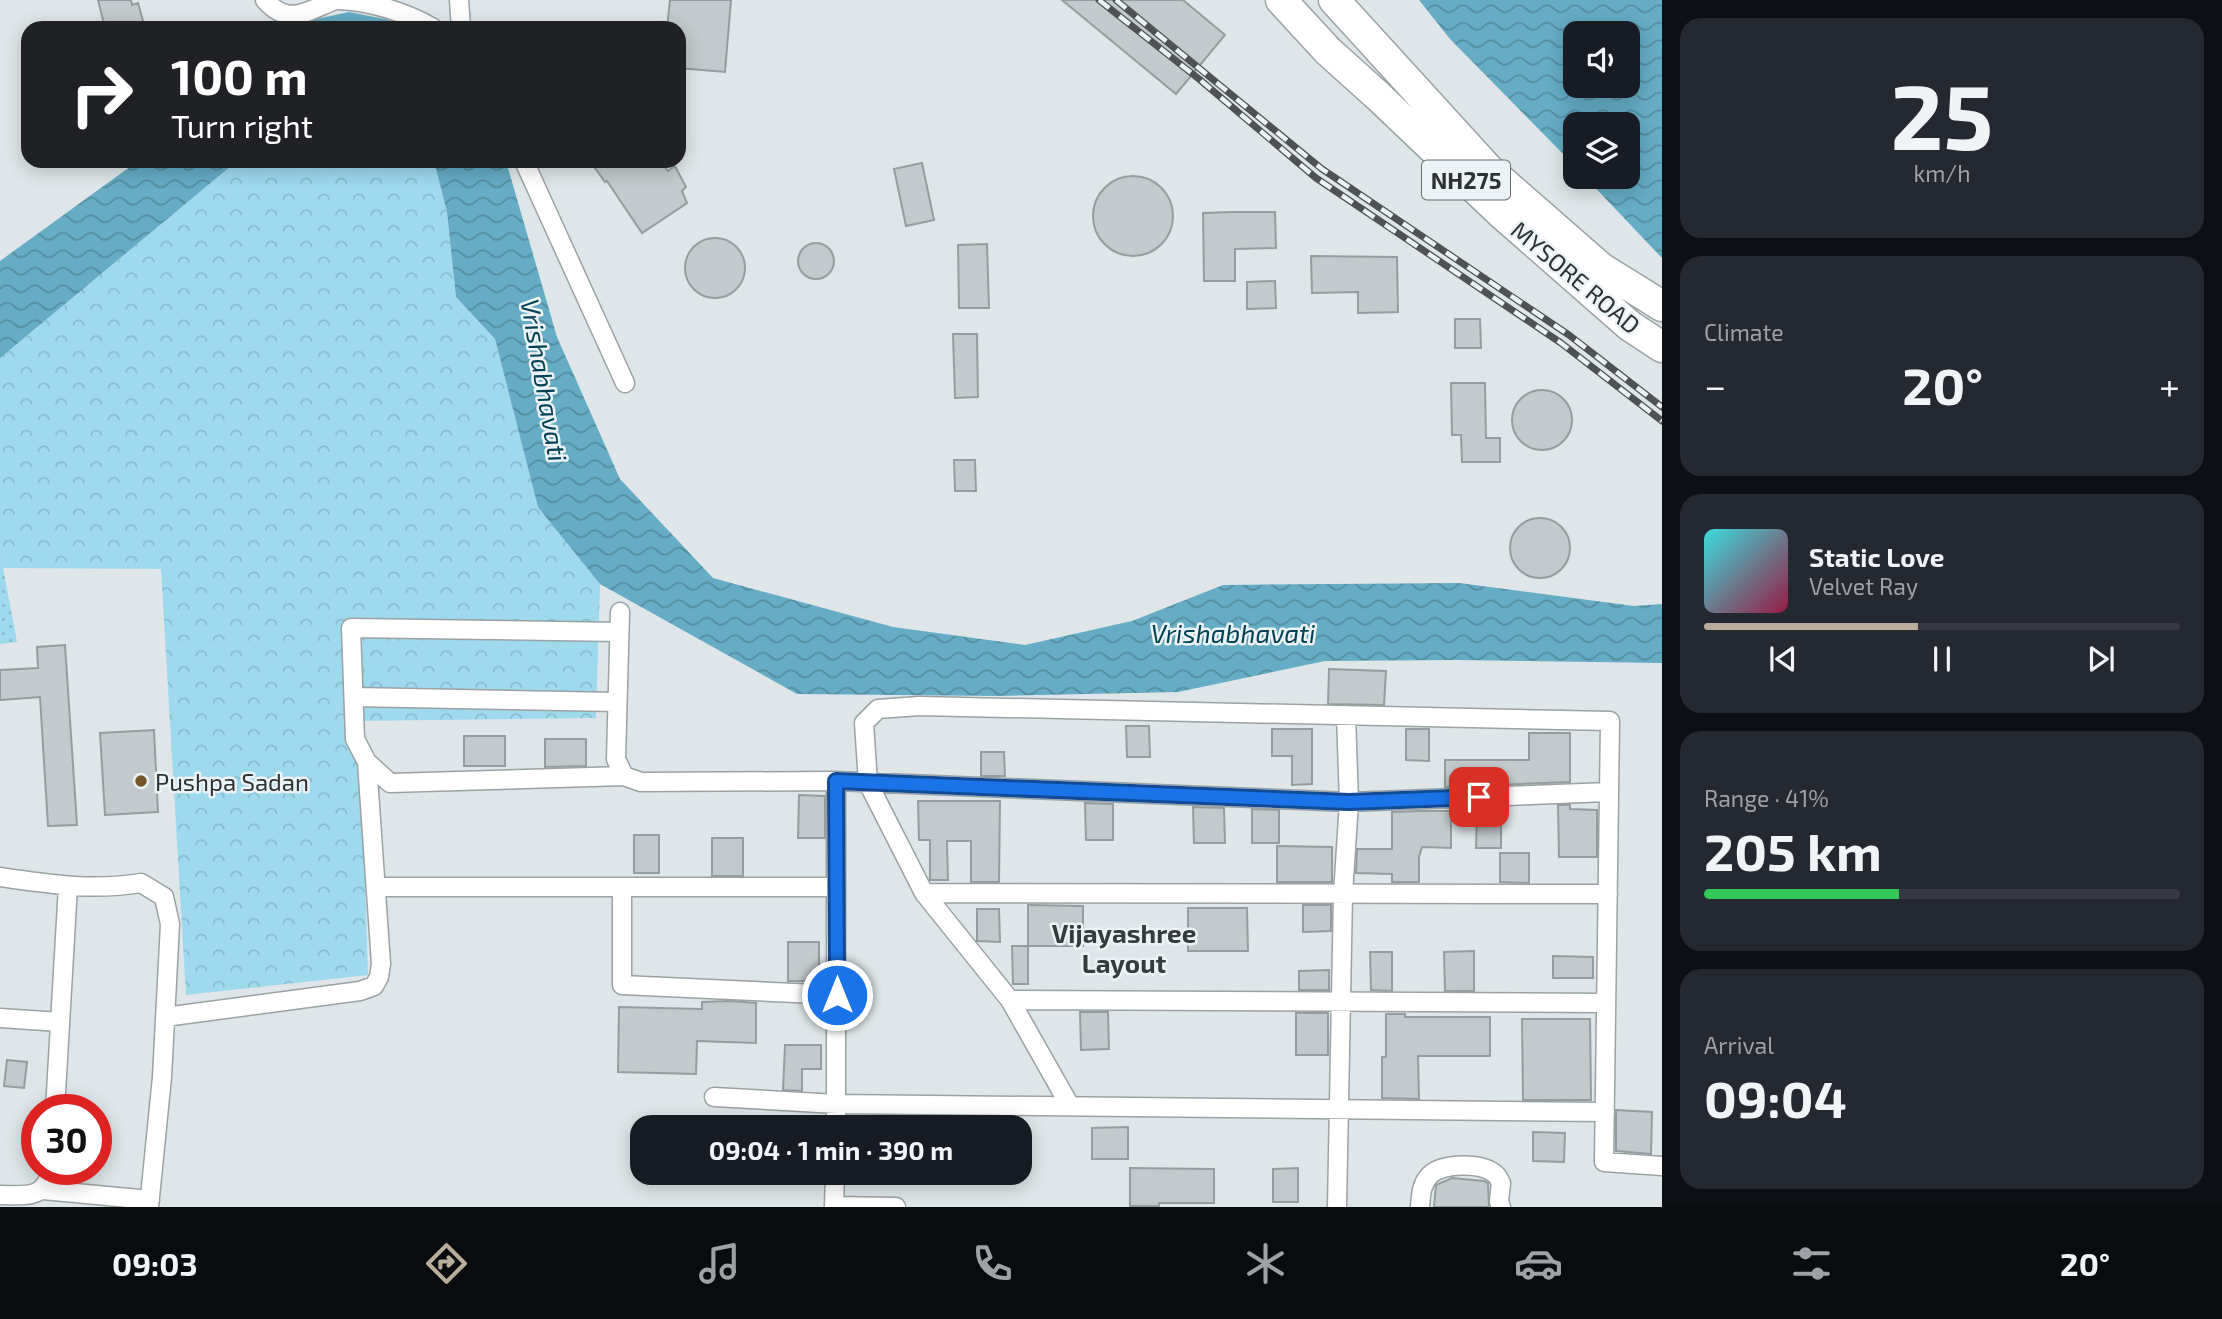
<!DOCTYPE html>
<meta charset="utf-8">
<style>
:root{--surface:#171b24;--page:#242831;--text:#f1f3f6;--muted:#9ea1a6;--line:#363941;--accent:#b9ac9b}
body{margin:0;font-family:"Exo 2",sans-serif;background:var(--page);color:var(--text);height:100vh;display:flex;flex-direction:column;font-size:26px;white-space:nowrap}
*{box-sizing:border-box;margin:0}
p{font-size:23px;color:var(--muted)}
.icon{flex:none;width:38px;height:38px;fill:none;stroke:currentColor;stroke-width:2;stroke-linecap:round;stroke-linejoin:round}
.map{position:relative;flex:1;overflow:hidden}
.drawer{display:flex;flex-direction:column;gap:18px;padding:18px;background:#0d0f14;width:560px}
.drawer>*{flex:none}
.hud{position:absolute;left:21px;top:21px;width:665px;height:147px;border-radius:21px;box-shadow:0 4px 18px #0003;background:#202124;color:#fff;overflow:hidden}
.buttons{position:absolute;left:1563px;top:21px;display:grid;gap:14px}
.buttons a{display:grid;place-items:center;width:77px;height:77px;border-radius:14px;background:var(--surface);box-shadow:0 4px 18px #0003;font-size:35px}
.speed{position:absolute;left:21px;top:1094px;display:flex;gap:14px;font-size:35px;font-weight:700;text-align:center}
.speed>*{display:grid;place-content:center;width:91px;height:91px;border-radius:50%;background:var(--surface);box-shadow:0 4px 18px #0003;line-height:1}
.speed .limit{border:10px solid #d22;background:#fff;color:#111}
.pin{position:absolute;display:grid;place-items:center;width:60px;height:60px;color:#fff;margin:-30px;border-radius:14px;box-shadow:0 4px 10px #0006}
.me{position:absolute;width:77px;margin:-38px;rotate:0deg;stroke-linejoin:round;filter:drop-shadow(0 0 5px #0008)}
.turn{display:flex;align-items:center;gap:24px;height:147px;padding:0 35px;font-size:32px}
.turn .icon{width:91px;height:91px;stroke-width:2.5}
.turn b{display:block;font-size:49px;line-height:60px}
.big{font-size:52px;font-weight:700;line-height:1.1}
.drawer .tile{flex:1;display:flex;flex-direction:column;justify-content:center;gap:10px;min-width:0;padding:0 24px;border-radius:21px;background:var(--page)}
.drawer .dial{align-items:center;gap:0}
.dial b{font-size:91px;line-height:1}
.song{display:flex;align-items:center;gap:21px}
.cover{width:84px;height:84px;border-radius:10px;background:linear-gradient(135deg,hsl(180 70% 55%),hsl(340 70% 35%))}
.played{height:7px;border-radius:4px;background:linear-gradient(90deg,var(--accent) 45%,var(--line) 45%)}
.keys{display:flex;justify-content:space-around;direction:ltr}
.heat{display:flex;justify-content:space-between;align-items:center;font-size:38px;direction:ltr}
.charge{height:10px;border-radius:5px;background:linear-gradient(90deg,#34c759 41%,var(--line) 0)}
.trip{position:absolute;left:630px;top:1115px;width:402px;height:70px;border-radius:21px;background:var(--surface);box-shadow:0 4px 18px #0003;font-weight:700;line-height:70px;text-align:center}
.tabs{display:flex;height:112px;justify-content:space-around;align-items:center;background:#090b0e;color:var(--muted)}
.tabs .icon{width:49px;height:49px}
.tabs .active{color:var(--accent)}
.tabs b{font-size:32px;color:var(--text)}
main{display:flex;flex:1;min-height:0}
.map>svg:first-child{display:block}
.grass{fill:url(#grass-dots)}
.forest{fill:url(#forest-crowns)}
.water{fill:url(#water-waves);fill-rule:evenodd}
.building{fill:#c2cacd;stroke:#959da0;stroke-width:2}
.lines{fill:none;stroke-linecap:round;stroke-linejoin:round}
.minor-casing{stroke:#9aa2a4;stroke-width:21}
.trunk-casing{stroke:#9aa2a4;stroke-width:33}
.minor{stroke:#fff;stroke-width:18}
.trunk{stroke:#fff;stroke-width:30}
.rail-casing{stroke:#4e5253;stroke-width:7}
.rail{stroke:#ebf3f7;stroke-width:4.5;stroke-dasharray:13;stroke-linecap:butt}
.route-casing{stroke:#114b97;stroke-width:18}
.route{stroke:#1a73e8;stroke-width:12}
.poi-dot{fill:#75562b;stroke:#ebf3f7;stroke-width:2.5}
.labels{text-anchor:middle;dominant-baseline:central;stroke-width:5;stroke-linejoin:round;paint-order:stroke}
.shield{fill:#ebf3f7;stroke:#676c6e;stroke-width:2}
.shield-label{font-size:23px;font-weight:bold;fill:#2f3233}
.street-label{font-size:24px;fill:#2f3233;stroke:#ebf3f7}
.poi-label{font-size:24px;fill:#2f3233;stroke:#ebf3f7;text-anchor:start}
.water-label{font-size:26px;font-style:italic;fill:#004254;stroke:#ebf3f7}
.neighbourhood-label{font-size:26px;font-weight:bold;fill:#353c3e;stroke:#ebf3f7}
</style>
<main>
<div class="map">
<svg width="1662" height="1207" viewBox="0 0 1662 1207">
<defs>
<pattern id="grass-dots" width="8" height="8" patternUnits="userSpaceOnUse" patternTransform="scale(1.75)"><rect width="8" height="8" fill="#9ed9ee"/><path d="M2 2h.1M6 6h.1" fill="none" stroke="#88bbcd" stroke-width="1.8" stroke-linecap="round"/></pattern>
<pattern id="forest-crowns" width="20" height="18" patternUnits="userSpaceOnUse" patternTransform="scale(1.75)"><rect width="20" height="18" fill="#9ed9ee"/><path d="M2 6a3 3 0 1 1 6 0M12 15a3 3 0 1 1 6 0" fill="none" stroke="#88bbcd"/></pattern>
<pattern id="water-waves" width="16" height="10" patternUnits="userSpaceOnUse" patternTransform="scale(1.75)"><rect width="16" height="10" fill="#65acc4"/><path d="M0 5q4-4 8 0t8 0" fill="none" stroke="#548da0"/></pattern>
</defs>
<rect width="100%" height="100%" fill="#dee6e9"/>
<!-- grass -->
<path class="grass" d="M0,557L3,568L17,642L0,644Z"/>
<!-- forest -->
<path class="forest" d="M237,161H434L447,212L456,297L495,339L538,506L600,584L596,718L360,721L368,975L186,995L161,569L3,568L0,557V358Z"/>
<!-- water -->
<path class="water" d="M1419,0H1662V258L1585,177H1628V124H1575V166L1450,39ZM1575,33H1628V86H1575Z
M349,12L389,20L402,28H303L312,20Z
M138,161H237L0,358V261Z
M434,161H506L557,337L620,479L713,578L893,627L1025,645L1132,621L1223,585L1459,583L1634,606L1662,604V663L1456,660L1325,661L1178,692L999,696L797,694L600,584L538,507L495,339L456,297L447,212Z"/>
<!-- building -->
<path class="building" d="M98,0H131L132,5L138,3L145,28H105Z
M670,0H731L725,72L679,68V28H667Z
M1062,0H1183L1225,35L1176,94Z
M590,161H660L668,171L675,166L686,187L682,191L687,203L642,233L607,181L605,182Z
M922,163L934,220L906,226L894,169Z
M1093 216a40 40 0 1 1 80 0a40 40 0 1 1-80 0Z
M1234,212H1275L1276,248L1235,249V281H1204L1203,213Z
M685 268a30 30 0 1 1 60 0a30 30 0 1 1-60 0Z
M798 261a18 18 0 1 1 36 0a18 18 0 1 1-36 0Z
M987,244L989,308H959L958,245Z
M1311,256L1397,257L1398,312L1358,313V292L1312,293Z
M1275,281L1276,308L1247,309V282Z
M1455,319H1480L1481,348H1455Z
M953,334H977L978,397L955,398Z
M1451,383H1485L1486,438H1500V462H1462L1461,435H1452Z
M1512 420a30 30 0 1 1 60 0a30 30 0 1 1-60 0Z
M954,460H975L976,491H955Z
M1510 548a30 30 0 1 1 60 0a30 30 0 1 1-60 0Z
M65,645L77,825L48,826L40,697L0,700V670L38,668L37,647Z
M1329,669L1386,671L1384,705L1328,704Z
M1126,726H1149L1150,757H1127Z
M1272,729H1312V784L1292,785V756H1272Z
M1406,729H1429V761L1406,760Z
M154,730L158,812L105,815L100,733Z
M1529,733H1570V782L1445,787V760H1529Z
M464,736H505V766H464Z
M545,739H586V766L545,767Z
M981,752H1004L1005,776H981Z
M799,795L825,796V838H798Z
M918,801H1000L999,882H971V841H947L948,880H930V840H919Z
M1085,803L1113,804V840H1086Z
M1558,805H1570V809L1597,810V857H1559Z
M1193,807L1224,808L1225,843H1194Z
M1252,809L1279,810V843H1252Z
M1419,811H1451V848L1422,847L1419,857V882H1392V874L1356,873L1357,849H1392V812Z
M1477,812H1501V848H1476Z
M634,835H659V873H634Z
M712,838H743V876H712Z
M1277,846L1332,847V882H1277Z
M1500,853H1529V883L1500,882Z
M1028,905L1083,906V946H1028Z
M1303,905H1331V931L1303,932Z
M1188,908H1247L1248,951H1188Z
M977,909H999L1000,942L977,941Z
M788,942H819V981H788Z
M1012,946H1028V984H1013Z
M1474,951V991H1445L1444,952Z
M1370,952H1392V991L1371,990Z
M1553,956L1593,957V978H1553Z
M1329,970V990H1299V971Z
M730,1001L756,1003V1043L697,1041L696,1074L618,1072L619,1007L702,1009V1002Z
M1080,1012H1108L1109,1049L1081,1050Z
M1296,1013H1328V1055H1296Z
M1386,1014H1405V1017H1490V1056H1418L1419,1099L1382,1098V1057H1386Z
M1522,1019H1590L1591,1100H1523Z
M785,1045H821V1069H802V1091L783,1090Z
M7,1060L27,1062L24,1088L4,1086Z
M1616,1110L1652,1112L1651,1154L1616,1151Z
M1128,1127V1159H1092V1128Z
M1533,1132L1565,1133L1564,1162L1533,1161Z
M1130,1168L1214,1169V1203H1159V1206H1130Z
M1298,1168V1202H1273V1169Z
M1452,1178L1484,1181L1488,1183L1489,1207H1434L1436,1185Z"/>
<g class="lines">
<defs>
<path id="minor" d="M265,0C289,27 307,11 335,0
M338,0C369,1 406,12 433,28
M459,0L461,28
M524,161L625,383
M620,612L616,759L624,776L641,782L836,781L1349,802L1609,792
M619,632L351,628L355,739L367,762L390,783L624,776
M354,697L617,702
M836,781V1127
M0,877C47,884 93,891 141,883L164,897L170,924L162,1077L149,1207
M376,887H836
M622,887V985L837,995
M924,893L1608,894
M1010,1000L1606,1003
M165,1017L360,991L374,986L379,977L381,964L367,762
M0,1018L60,1022
M714,1097L837,1104L1605,1112
M1070,1106L1010,1000L924,893L868,783L864,723L878,709L919,706L1610,721L1604,1162L1662,1166
M55,1110L68,886
M43,1190L150,1200
M0,1195C27,1195 44,1200 52,1169
M834,1206L896,1207
M834,1207L835,1172
M1337,1207L1343,894L1349,802L1346,715
M1420,1207C1421,1195 1421,1184 1430,1175C1443,1163 1481,1162 1495,1174C1498,1176 1499,1180 1501,1183L1499,1201L1501,1207"/>
<path id="trunk" d="M1281,0L1328,51L1378,96L1501,213L1630,326L1662,347
M1334,0L1490,171L1601,268L1662,306"/>
</defs>
<!-- minor casing -->
<use href="#minor" class="minor-casing"/>
<!-- trunk casing -->
<use href="#trunk" class="trunk-casing"/>
<!-- minor -->
<use href="#minor" class="minor"/>
<!-- trunk -->
<use href="#trunk" class="trunk"/>
<defs>
<path id="rail" d="M1099,0L1199,79L1316,178L1561,343L1662,421
M1116,0L1322,169L1569,335L1662,407"/>
</defs>
<!-- rail casing -->
<use href="#rail" class="rail-casing"/>
<!-- rail -->
<use href="#rail" class="rail"/>
</g>
<g class="lines">
<defs>
<path id="route" d="M837,995L836,781L1349,802L1479,797"/>
</defs>
<!-- route casing -->
<use href="#route" class="route-casing"/>
<!-- route -->
<use href="#route" class="route"/>
</g>
<!-- markers -->
<circle class="poi-dot" cx="141" cy="781" r="7"/>
<g class="labels">
<!-- shield labels -->
<rect class="shield" x="1422" y="160.5" width="88" height="39" rx="5"/>
<g class="shield-label">
<text x="1466" y="180">NH275</text>
</g>
<!-- street labels -->
<g class="street-label">
<text transform="translate(1576 277) rotate(40)">MYSORE ROAD</text>
</g>
<!-- poi labels -->
<g class="poi-label">
<text x="155" y="781">Pushpa Sadan</text>
</g>
<!-- water labels -->
<g class="water-label">
<text transform="translate(545 380) rotate(80)">Vrishabhavati</text>
<text x="1233" y="632">Vrishabhavati</text>
</g>
<!-- neighbourhood labels -->
<g class="neighbourhood-label">
<text x="1124" y="932">Vijayashree<tspan x="1124" dy="30">Layout</tspan></text>
</g>
</g>
</svg>
<div class="buttons">
<a><svg class="icon" aria-label="sound" viewBox="0 0 24 24"><path d="M4 9h4l5-4v14l-5-4H4zM17 9q2 3 0 6"/></svg></a>
<a><svg class="icon" aria-label="layers" viewBox="0 0 24 24"><path d="M12 4l9 5-9 5-9-5zM3 14l9 5 9-5"/></svg></a>
</div>
<div class="speed"><div class="limit">30</div></div>
<div class="pin" style="left:1479px;top:797px;background:#d93025"><svg class="icon" aria-label="arrive" viewBox="0 0 24 24"><path d="M6 21V4h12l-3 4 3 4H6"/></svg></div>
<svg class="me" style="left:837px;top:995px" viewBox="-20 -20 40 40"><circle r="17" fill="#1a73e8" stroke="#fff" stroke-width="3"/><path d="M0-11L8 9 0 5-8 9z" fill="#fff"/></svg>
<div class="trip">09:04 · 1 min · 390 m</div>
<div class="hud">
<div class="turn"><svg class="icon" aria-label="right" viewBox="0 0 24 24"><path d="M7 20v-9h11M14 6l5 5-5 5"/></svg><div><b>100 m</b>Turn right</div></div>
</div>
</div>
<section class="drawer">
<div class="tile dial"><b>25</b><p>km/h</p></div>
<div class="tile"><p>Climate</p>
<div class="heat"><a>−</a><b class="big">20°</b><a>+</a></div>
</div>
<div class="tile">
<div class="song"><i class="cover"></i><div><b>Static Love</b><p>Velvet Ray</p></div></div>
<div class="played"></div>
<div class="keys"><svg class="icon" aria-label="previous" viewBox="0 0 24 24"><path d="M18 5L8 12l10 7zM5 5v14"/></svg><svg class="icon" aria-label="pause" viewBox="0 0 24 24"><path d="M8 5v14M16 5v14"/></svg><svg class="icon" aria-label="next" viewBox="0 0 24 24"><path d="M6 5l10 7-10 7zM19 5v14"/></svg></div>
</div>
<div class="tile"><p>Range · 41%</p><b class="big">205 km</b><div class="charge"></div></div>
<div class="tile"><p>Arrival</p><b class="big">09:04</b></div>
</section>
</main>
<nav class="tabs">
<b>09:03</b>
<svg class="icon active" aria-label="directions" viewBox="0 0 24 24"><path d="M12 3l9 9-9 9-9-9zM9 14v-3h6M13 9l2 2-2 2"/></svg>
<svg class="icon" aria-label="music" viewBox="0 0 24 24"><path d="M9 18V5l10-2v13"/><circle cx="6" cy="18" r="3"/><circle cx="16" cy="16" r="3"/></svg>
<svg class="icon" aria-label="phone" viewBox="0 0 24 24"><path d="M5 4h4l2 5-3 2q2 4 5 5l2-3 5 2v4C11 20 4 13 5 4z"/></svg>
<svg class="icon" aria-label="climate" viewBox="0 0 24 24"><path d="M12 3v18M4 7l16 10M4 17L20 7"/></svg>
<svg class="icon" aria-label="car" viewBox="0 0 24 24"><path d="M5 17H2v-5l4-1 3-4h7l3 4 3 1v5h-3M9 17h6M6 11h13"/><circle cx="7" cy="17" r="2"/><circle cx="17" cy="17" r="2"/></svg>
<svg class="icon" aria-label="filters" viewBox="0 0 24 24"><path d="M4 7h16M4 17h16"/><circle cx="9" cy="7" r="2"/><circle cx="15" cy="17" r="2"/></svg>
<b>20°</b>
</nav>
